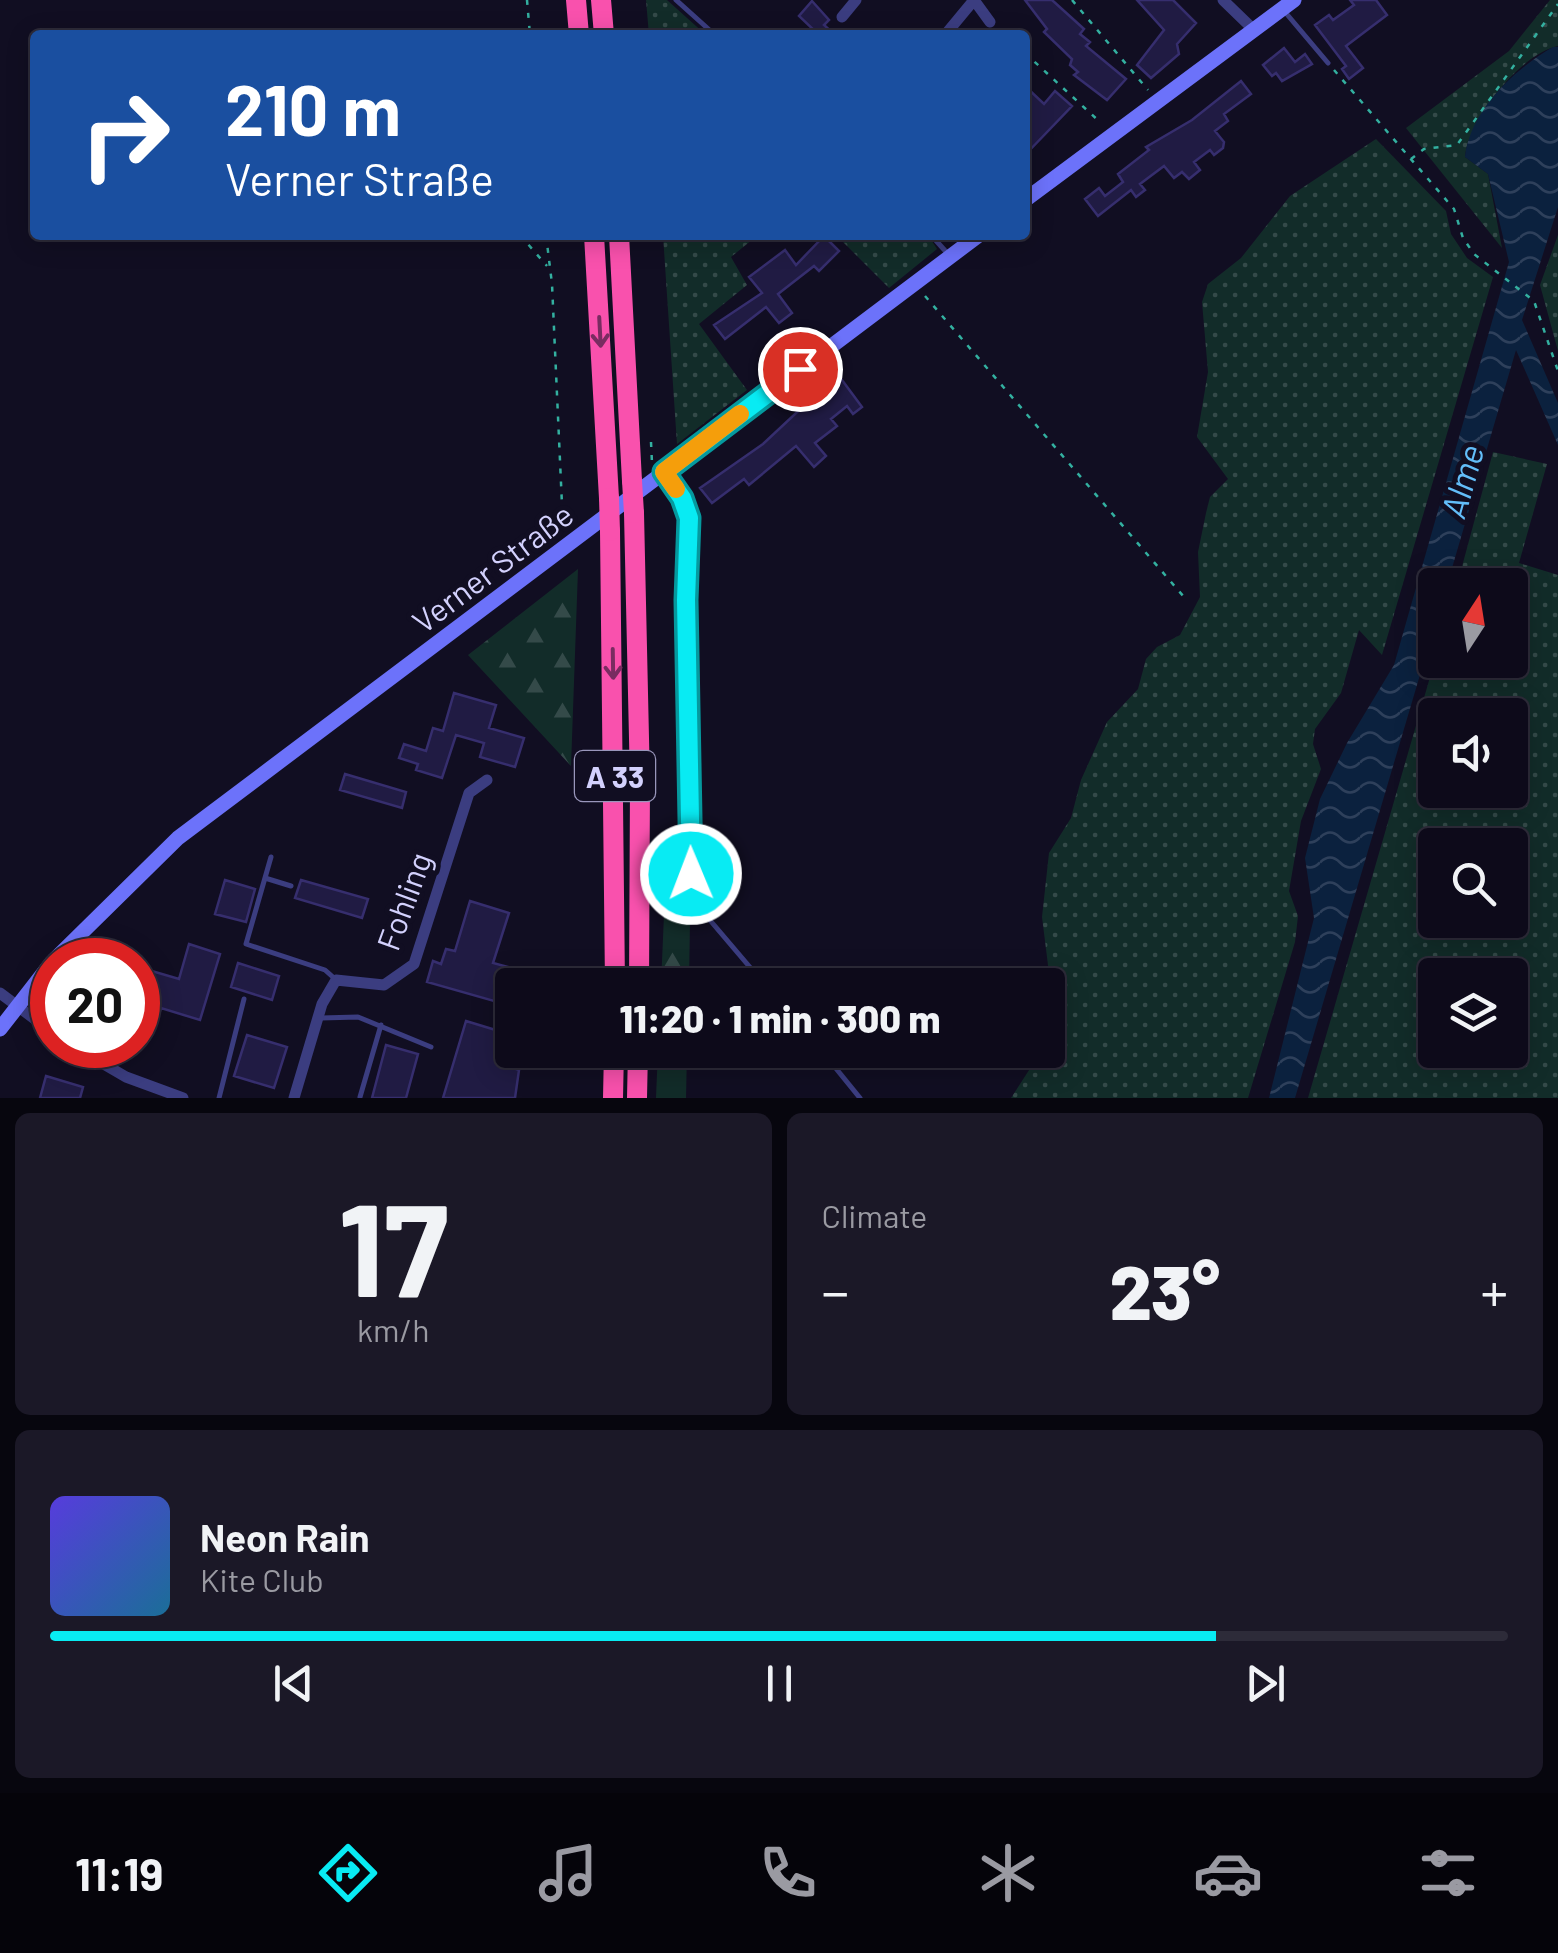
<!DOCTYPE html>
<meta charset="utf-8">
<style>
:root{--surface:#0d0a1a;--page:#1b1827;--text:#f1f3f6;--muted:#9a9aa2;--line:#2d2b39;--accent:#08ebf3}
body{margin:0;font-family:Barlow,sans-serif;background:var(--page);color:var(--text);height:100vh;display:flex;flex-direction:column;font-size:38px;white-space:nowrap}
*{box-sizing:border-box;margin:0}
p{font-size:32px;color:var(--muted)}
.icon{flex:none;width:55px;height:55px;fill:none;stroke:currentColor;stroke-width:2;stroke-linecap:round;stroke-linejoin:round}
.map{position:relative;height:1098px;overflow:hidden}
.details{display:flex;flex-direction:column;gap:15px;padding:15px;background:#07060e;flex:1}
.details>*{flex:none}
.banner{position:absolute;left:30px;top:30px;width:1000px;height:210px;border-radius:10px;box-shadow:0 5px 25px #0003,0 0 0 2px var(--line);background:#1a4fa0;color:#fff;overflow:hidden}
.needle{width:65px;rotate:12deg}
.fabs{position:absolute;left:1418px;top:568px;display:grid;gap:20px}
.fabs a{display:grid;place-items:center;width:110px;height:110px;border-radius:10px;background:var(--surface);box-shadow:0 5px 25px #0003,0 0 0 2px var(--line);font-size:50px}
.speed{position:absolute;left:30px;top:938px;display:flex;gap:20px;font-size:50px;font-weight:700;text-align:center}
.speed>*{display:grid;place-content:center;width:130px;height:130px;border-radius:50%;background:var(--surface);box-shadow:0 5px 25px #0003,0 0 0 2px var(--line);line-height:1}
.speed .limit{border:15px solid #d22;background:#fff;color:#111}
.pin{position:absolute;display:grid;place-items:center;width:85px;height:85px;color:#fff;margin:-42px;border:5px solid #fff;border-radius:50%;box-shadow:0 2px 10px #0007}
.me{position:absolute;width:110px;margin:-55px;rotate:359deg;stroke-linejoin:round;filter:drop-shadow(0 0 8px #0008)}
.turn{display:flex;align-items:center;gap:35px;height:210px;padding:0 30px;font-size:45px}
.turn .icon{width:130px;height:130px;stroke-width:2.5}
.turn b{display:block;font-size:70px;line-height:85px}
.big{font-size:75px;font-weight:800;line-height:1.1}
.details .widget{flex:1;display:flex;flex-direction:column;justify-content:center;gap:15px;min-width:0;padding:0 35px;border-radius:15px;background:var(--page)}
.details .dial{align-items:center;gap:0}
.dial b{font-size:130px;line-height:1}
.song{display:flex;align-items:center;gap:30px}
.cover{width:120px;height:120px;border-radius:15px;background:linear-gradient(135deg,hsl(250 70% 55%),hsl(200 70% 35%))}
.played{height:10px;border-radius:5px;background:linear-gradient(90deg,var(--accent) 80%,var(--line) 80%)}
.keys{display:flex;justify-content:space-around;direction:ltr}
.heat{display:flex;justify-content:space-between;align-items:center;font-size:55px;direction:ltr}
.details .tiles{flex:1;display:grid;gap:15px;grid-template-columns:1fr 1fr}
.widget:last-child{grid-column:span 2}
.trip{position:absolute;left:495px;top:968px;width:570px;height:100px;border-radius:10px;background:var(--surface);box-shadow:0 5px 25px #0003,0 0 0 2px var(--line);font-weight:800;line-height:100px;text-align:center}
.menu{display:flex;height:160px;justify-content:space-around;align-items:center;background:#05040a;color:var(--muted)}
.menu .icon{width:70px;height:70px}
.menu .on{color:var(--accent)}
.menu b{font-size:45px;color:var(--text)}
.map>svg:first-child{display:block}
.grass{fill:url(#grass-dots);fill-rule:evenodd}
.forest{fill:url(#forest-firs)}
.water{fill:url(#water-waves)}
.building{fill:#201b43;stroke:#362e6e;stroke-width:2.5}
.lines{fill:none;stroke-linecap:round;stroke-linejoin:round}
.path{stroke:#33b0a0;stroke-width:2.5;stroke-dasharray:5 8;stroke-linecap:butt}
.service{stroke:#3b3d80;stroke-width:5}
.minor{stroke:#3b3d80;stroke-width:11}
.secondary{stroke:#6c72fa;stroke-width:15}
.motorway{stroke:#f951ad;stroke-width:20}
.motorway-bridge{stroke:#f951ad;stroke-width:20}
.oneway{stroke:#792c61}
.route-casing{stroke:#05999e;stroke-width:25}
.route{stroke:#08ebf3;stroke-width:18}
.slow{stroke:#f59e0b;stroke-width:18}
.labels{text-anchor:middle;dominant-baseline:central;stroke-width:10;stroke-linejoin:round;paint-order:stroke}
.shield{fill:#110e22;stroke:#9996bb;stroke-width:2.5}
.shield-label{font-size:30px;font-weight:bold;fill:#d3d1fd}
.street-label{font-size:32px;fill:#d3d1fd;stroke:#110e22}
.water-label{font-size:35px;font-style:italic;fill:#63befa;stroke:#110e22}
</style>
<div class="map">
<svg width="1558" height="1098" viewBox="0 0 1558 1098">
<defs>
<pattern id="grass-dots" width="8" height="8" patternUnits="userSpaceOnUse" patternTransform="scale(2.5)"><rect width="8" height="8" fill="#122c29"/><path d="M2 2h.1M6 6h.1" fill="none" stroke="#344a49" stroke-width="1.8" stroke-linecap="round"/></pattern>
<pattern id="forest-firs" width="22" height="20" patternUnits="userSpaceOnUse" patternTransform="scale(2.5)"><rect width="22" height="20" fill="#122c29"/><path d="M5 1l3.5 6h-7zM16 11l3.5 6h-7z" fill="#344a49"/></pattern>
<pattern id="water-waves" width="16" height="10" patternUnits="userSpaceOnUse" patternTransform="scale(2.5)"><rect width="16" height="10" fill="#0b213e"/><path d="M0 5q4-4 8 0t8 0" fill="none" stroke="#2e405b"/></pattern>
</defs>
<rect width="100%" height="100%" fill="#110e22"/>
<!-- grass -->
<path class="grass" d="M646,0H667L706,35H649Z
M1550,0H1558V46C1521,53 1468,120 1465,157L1488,174L1502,248L1406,128L1509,51Z
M1376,139L1446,211L1451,234L1467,258L1493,277L1382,655L1359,630L1341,693L1315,729L1313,744L1321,769L1301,821L1289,891L1298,916L1295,942L1248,1098H1011L1042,1050H1048L1051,989L1042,917L1049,853L1071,818L1081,780L1107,722L1138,689L1146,659L1157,647L1180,635L1200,597L1198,552L1206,513L1210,497L1228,479L1197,437L1208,372L1202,302L1208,284L1241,258L1290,196Z
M663,235H758L731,257L747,285L699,324L747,390L677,444Z
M836,235H928L937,249L889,288Z
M1558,235V351L1540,285Z
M1493,452L1547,464L1519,563L1558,575V1098H1308L1435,660H1510V585H1457ZM1435,715H1510V790H1435ZM1435,845H1510V920H1435ZM1435,975H1510V1050H1435Z"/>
<!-- forest -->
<path class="forest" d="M578,569L571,766L468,655Z
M664,915L690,919L689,985H661Z
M658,1050H687L686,1098H656Z"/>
<!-- water -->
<path class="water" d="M1553,47H1558V207L1522,320L1558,403V445L1516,350L1447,585H1435V624L1295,1098H1269L1314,918L1305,858L1320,799L1347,743L1394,665L1509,262L1488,174L1465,157C1470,110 1515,69 1553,47Z"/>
<!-- building -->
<path class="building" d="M1025,0H1052L1084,29L1080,34L1090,42L1086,46L1126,79L1107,100L1074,75L1078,72L1070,65L1072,59L1044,32L1047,29Z
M1137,0H1173L1196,23L1177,44L1179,54L1151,78L1137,65L1164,30Z
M1350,0H1376L1387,15L1346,46L1363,68L1349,79L1342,69L1346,66L1315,25L1329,15L1333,20L1354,5Z
M812,1L829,20L824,25L835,35H819L799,16Z
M1284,48L1295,62L1305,54L1312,64L1282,81L1276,73L1272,76L1263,65Z
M1241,81L1251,94L1224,114L1228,121L1215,131L1224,142L1223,148L1214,155L1210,150L1194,162L1200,170L1189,179L1182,172L1174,178L1164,166L1140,184L1145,190L1136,197L1131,190L1098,216L1085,199L1099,188L1105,196L1123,182L1118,174L1149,150L1146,147L1192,120Z
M1025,86L1044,104L1055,91L1072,106L1025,155Z
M824,236L839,251L819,271L814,266L778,294L792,313L779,323L766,307L725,339L714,325L762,293L749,277L785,250L796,265Z
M842,380L862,407L853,414L847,406L831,419L837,426L815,443L826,456L814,467L796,446L749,485L744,479L712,503L700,488L763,444L809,401L811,404Z
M454,693L496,705L489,728L524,738L515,767L480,757L484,743L456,735L442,778L416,770L418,764L399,758L404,744L426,751L433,728L443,731Z
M345,774L406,792L402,808L340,790Z
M225,880L255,889L246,922L215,914Z
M301,880L368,899L362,918L295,898Z
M470,901L509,913L493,963L530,973L526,985H512V1006L427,982L433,961L441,964L446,949L455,951Z
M189,944L220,954L200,1020L161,1008L153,1033L138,1028V967L179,979Z
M238,963L279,976L272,1000L231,987Z
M466,1021L512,1035L505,1065L519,1070L515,1098H443Z
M247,1035L287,1047L274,1088L234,1076Z
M386,1045L418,1054L406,1098H372Z
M46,1076L83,1087L80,1098H40Z"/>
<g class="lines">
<!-- path -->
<path class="path" d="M527,0L530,35
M1072,0L1148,90
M999,29L1005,35
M1025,53L1101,123
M1334,70L1454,209L1463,238L1474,254L1534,301L1558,371
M1411,159L1424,149L1457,145L1558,4
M520,235L547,266
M546,235L552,284L563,527
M925,296L1184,597
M651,442L652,463"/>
<!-- service -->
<path class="service" d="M676,0L715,35
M1285,12L1328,63
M931,235L948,254
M666,475L689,518L686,600L693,890L703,912L765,985
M271,857L246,944L325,970L334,978
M265,878L291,886
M321,1018L358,1017L431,1047
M821,1050L860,1098
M360,1097L381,1025
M219,1098L244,999"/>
<!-- minor -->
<path class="minor" d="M974,0L990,22
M1223,0L1254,30
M842,17L856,0
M945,35L974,0
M0,993L52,1032
M71,1045L126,1077L183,1098
M294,1098L322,1004L336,980L384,985L414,964L469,793L487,780"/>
<!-- secondary -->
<path class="secondary" d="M1025,200L1294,0
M54,960L178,838L979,235
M0,1029L52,962"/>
<!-- motorway -->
<path class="motorway" d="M576,0L579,35
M601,0L604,35
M594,235L609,498
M619,235L632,481
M634,513L640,783L639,985
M610,531L615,985
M613,1098L614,1050
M637,1098L638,1050"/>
<!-- motorway-bridge -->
<path class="motorway-bridge" d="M632,481L634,513
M609,498L610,531"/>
</g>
<!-- one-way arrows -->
<defs><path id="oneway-shaft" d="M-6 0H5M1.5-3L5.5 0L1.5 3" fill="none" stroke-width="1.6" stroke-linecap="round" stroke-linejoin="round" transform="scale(2.5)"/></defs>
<g class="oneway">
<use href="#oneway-shaft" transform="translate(600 332) rotate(87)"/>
<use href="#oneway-shaft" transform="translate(613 664) rotate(89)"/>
</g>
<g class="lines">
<defs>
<path id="route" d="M691,874L686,600L689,518L682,498L664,472L800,369"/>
</defs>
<!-- route casing -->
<use href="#route" class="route-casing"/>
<!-- route -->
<use href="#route" class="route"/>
<!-- slow -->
<path class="slow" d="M676,489L664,472L740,414"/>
</g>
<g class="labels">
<!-- shield labels -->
<rect class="shield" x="575" y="751" width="80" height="50" rx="8"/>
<g class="shield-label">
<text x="615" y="776">A 33</text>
</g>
<!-- street labels -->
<g class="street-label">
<text transform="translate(492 567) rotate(-37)">Verner Straße</text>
<text transform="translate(403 901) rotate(-70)">Fohling</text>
</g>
<!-- water labels -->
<g class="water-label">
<text transform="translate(1461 481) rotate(-74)">Alme</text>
</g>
</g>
</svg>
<div class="fabs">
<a><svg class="needle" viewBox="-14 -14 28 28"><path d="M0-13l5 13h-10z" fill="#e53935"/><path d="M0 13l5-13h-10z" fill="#9a9aa2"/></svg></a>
<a><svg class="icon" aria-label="sound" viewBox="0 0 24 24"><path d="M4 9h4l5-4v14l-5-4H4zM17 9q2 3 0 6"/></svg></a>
<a><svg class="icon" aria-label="search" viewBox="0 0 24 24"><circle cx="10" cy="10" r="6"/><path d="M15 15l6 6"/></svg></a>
<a><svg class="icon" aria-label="layers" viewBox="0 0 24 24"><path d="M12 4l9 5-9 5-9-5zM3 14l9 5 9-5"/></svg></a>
</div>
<div class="speed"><div class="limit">20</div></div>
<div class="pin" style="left:800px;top:369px;background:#d93025"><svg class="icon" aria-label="arrive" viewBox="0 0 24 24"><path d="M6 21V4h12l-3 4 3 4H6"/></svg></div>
<svg class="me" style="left:691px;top:874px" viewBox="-20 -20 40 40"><circle r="17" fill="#08ebf3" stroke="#fff" stroke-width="3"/><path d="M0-11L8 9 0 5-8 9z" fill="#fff"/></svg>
<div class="trip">11:20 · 1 min · 300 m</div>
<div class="banner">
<div class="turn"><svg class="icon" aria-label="right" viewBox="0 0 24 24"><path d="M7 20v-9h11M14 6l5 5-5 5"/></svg><div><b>210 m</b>Verner Straße</div></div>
</div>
</div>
<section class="details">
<div class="tiles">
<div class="widget dial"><b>17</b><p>km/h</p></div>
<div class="widget"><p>Climate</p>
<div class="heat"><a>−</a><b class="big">23°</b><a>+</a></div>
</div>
<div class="widget">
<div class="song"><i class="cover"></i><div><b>Neon Rain</b><p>Kite Club</p></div></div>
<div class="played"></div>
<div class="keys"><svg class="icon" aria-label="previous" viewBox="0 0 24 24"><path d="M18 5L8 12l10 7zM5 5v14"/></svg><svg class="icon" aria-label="pause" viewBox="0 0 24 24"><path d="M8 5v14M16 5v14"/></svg><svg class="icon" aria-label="next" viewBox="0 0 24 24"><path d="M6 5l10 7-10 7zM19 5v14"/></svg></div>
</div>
</div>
</section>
<nav class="menu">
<b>11:19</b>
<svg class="icon on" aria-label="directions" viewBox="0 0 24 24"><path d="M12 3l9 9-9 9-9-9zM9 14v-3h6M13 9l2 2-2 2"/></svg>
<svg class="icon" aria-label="music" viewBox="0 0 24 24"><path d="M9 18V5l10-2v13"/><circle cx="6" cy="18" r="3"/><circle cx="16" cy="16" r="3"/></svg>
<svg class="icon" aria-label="phone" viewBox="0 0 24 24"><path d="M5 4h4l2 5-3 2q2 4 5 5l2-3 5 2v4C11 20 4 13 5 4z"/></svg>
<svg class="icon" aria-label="climate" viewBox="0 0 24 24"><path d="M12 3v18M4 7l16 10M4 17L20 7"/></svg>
<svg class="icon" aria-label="car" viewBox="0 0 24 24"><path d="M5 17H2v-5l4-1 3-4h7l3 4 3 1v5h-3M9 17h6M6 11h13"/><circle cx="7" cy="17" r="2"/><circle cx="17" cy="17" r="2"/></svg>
<svg class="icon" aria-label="filters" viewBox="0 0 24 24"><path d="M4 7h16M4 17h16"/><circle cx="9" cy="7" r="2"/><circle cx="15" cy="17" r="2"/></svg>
</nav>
